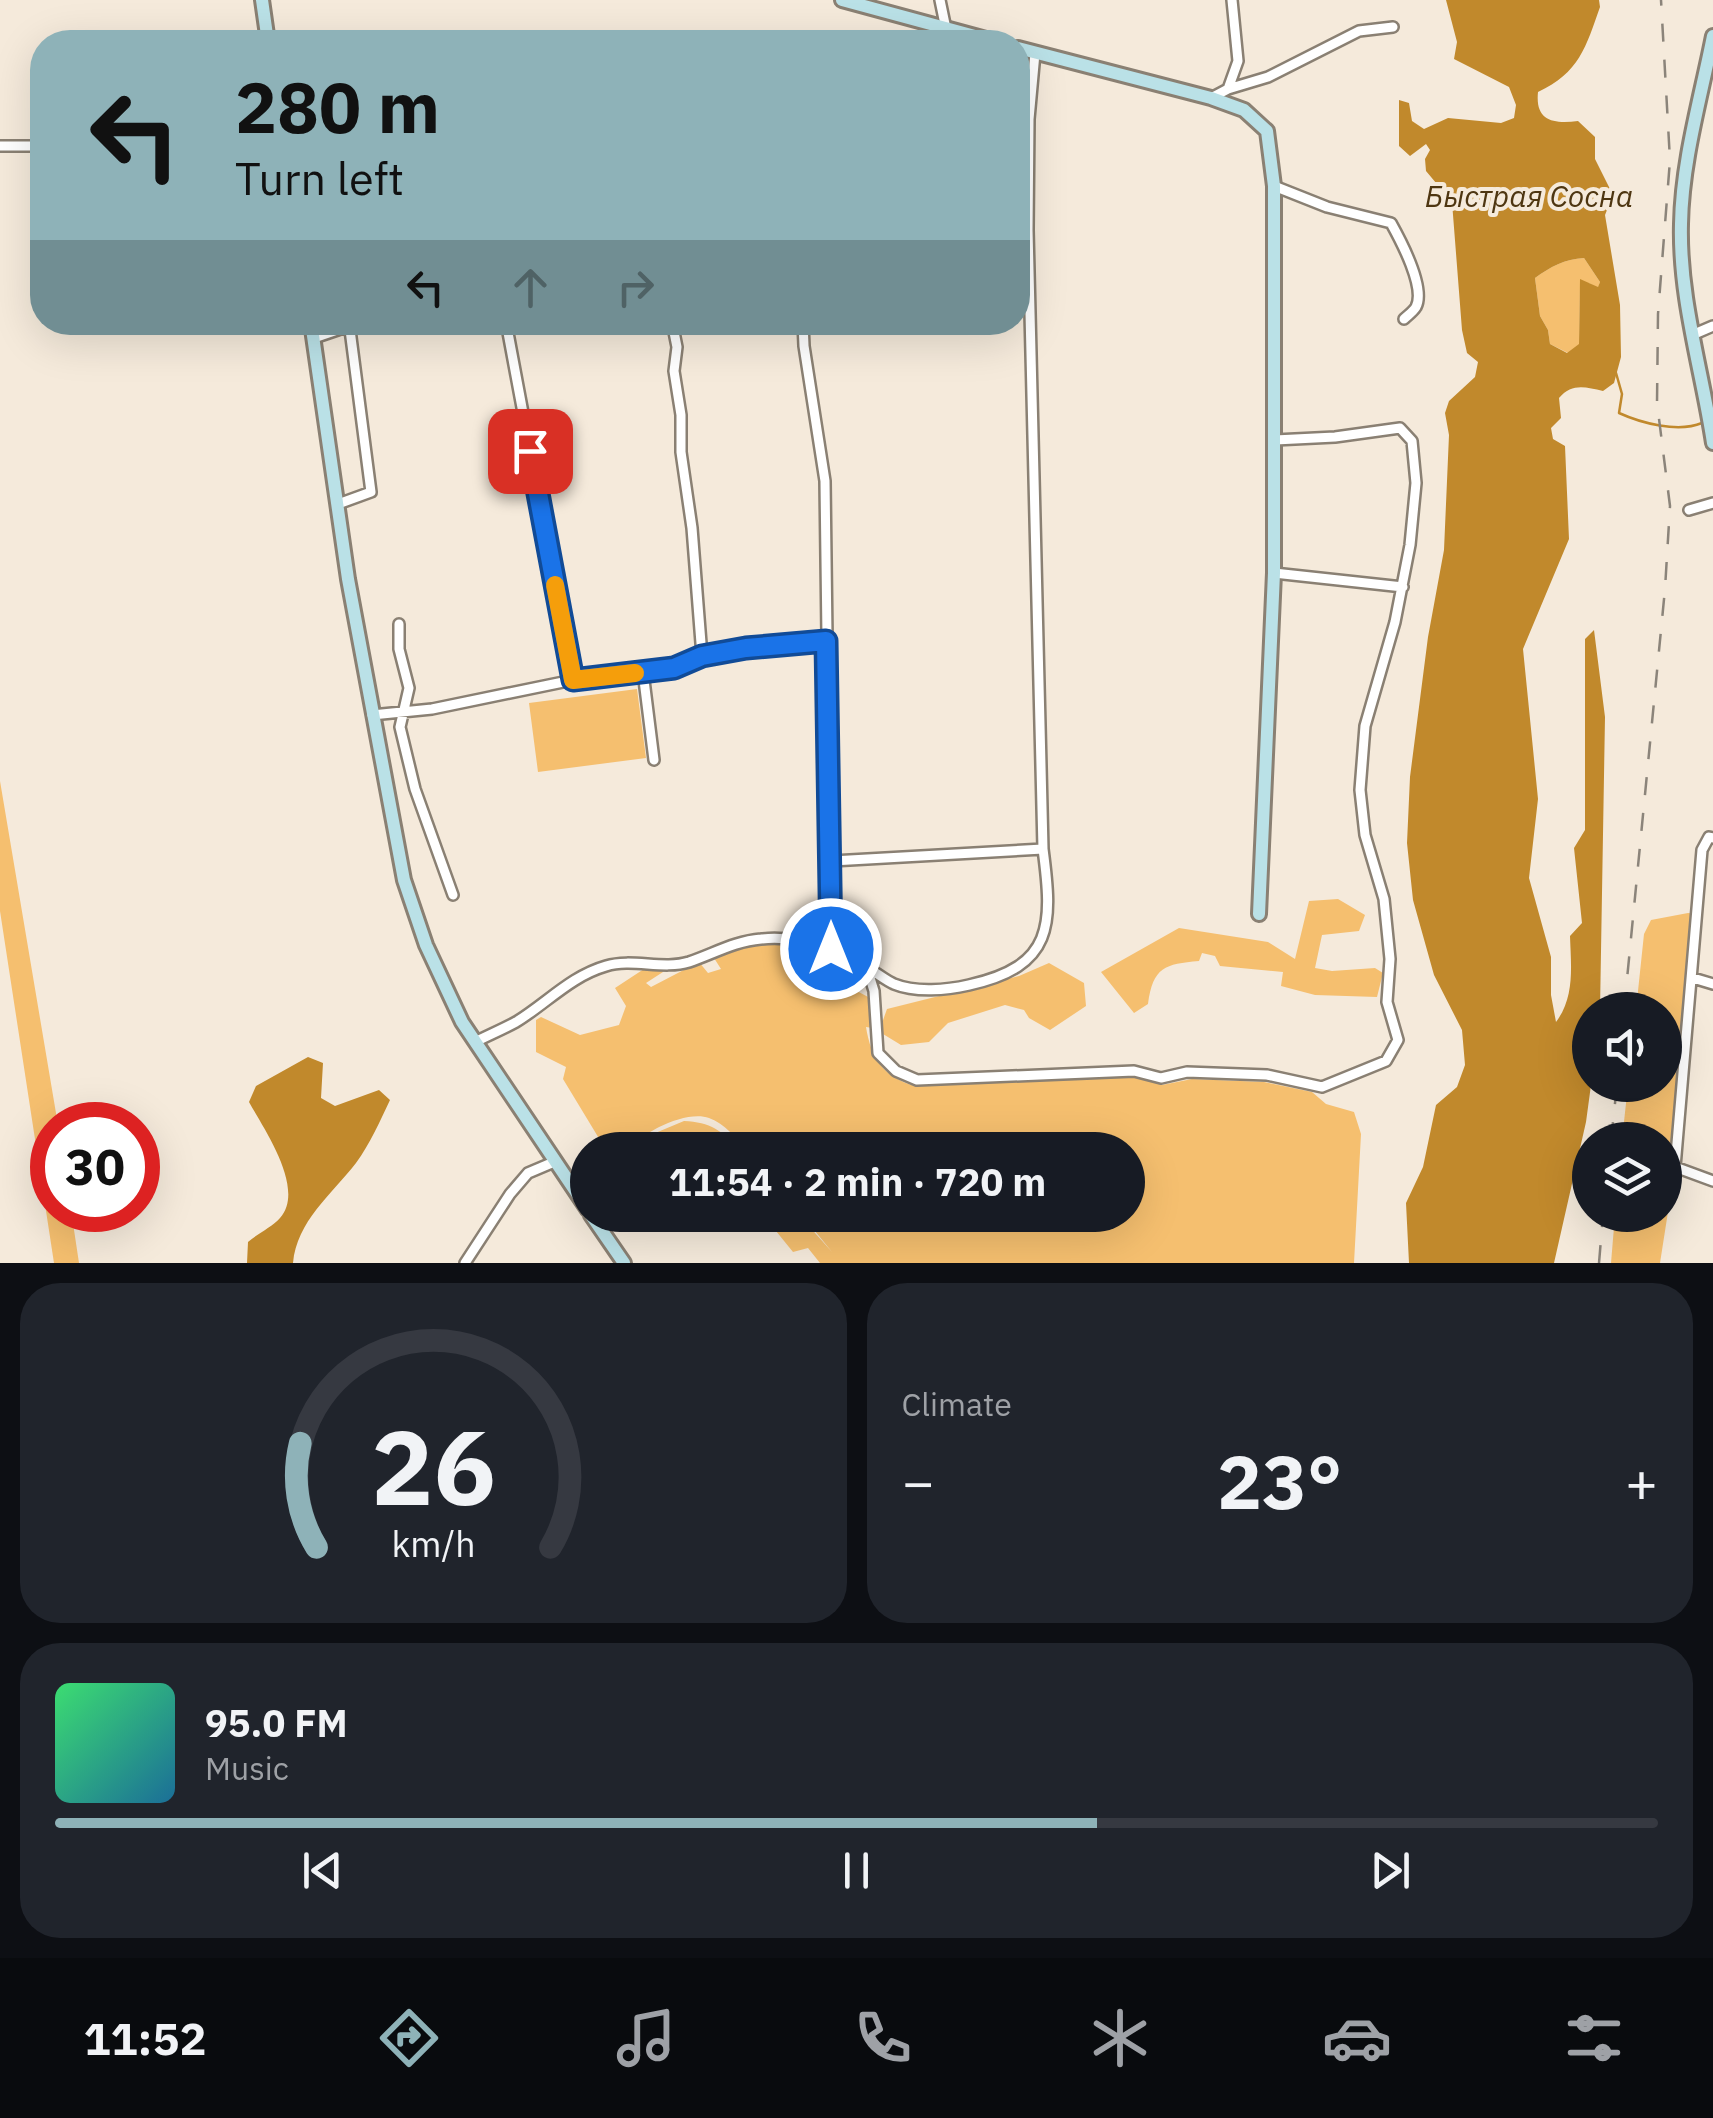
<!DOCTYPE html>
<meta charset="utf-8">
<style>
:root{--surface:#171b24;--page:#20242c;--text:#f1f3f6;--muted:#9ea1a6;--line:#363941;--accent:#8eb2b8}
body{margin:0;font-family:"IBM Plex Sans",sans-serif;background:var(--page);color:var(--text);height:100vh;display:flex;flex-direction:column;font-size:38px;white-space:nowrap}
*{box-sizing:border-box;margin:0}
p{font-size:32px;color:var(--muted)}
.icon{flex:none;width:55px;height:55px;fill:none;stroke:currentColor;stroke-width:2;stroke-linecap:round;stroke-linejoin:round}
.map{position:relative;height:1263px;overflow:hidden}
.drawer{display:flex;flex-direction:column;gap:20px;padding:20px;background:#0d0f14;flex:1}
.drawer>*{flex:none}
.top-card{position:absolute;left:30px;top:30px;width:1000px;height:305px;border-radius:40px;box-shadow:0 10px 40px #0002;background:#8eb2b8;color:#111;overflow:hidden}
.controls{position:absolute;left:1572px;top:992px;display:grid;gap:20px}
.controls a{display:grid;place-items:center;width:110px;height:110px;border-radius:50%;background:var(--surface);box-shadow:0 10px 40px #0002;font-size:50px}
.speed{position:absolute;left:30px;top:1102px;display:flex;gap:20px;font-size:50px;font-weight:700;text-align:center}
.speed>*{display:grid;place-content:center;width:130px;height:130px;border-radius:50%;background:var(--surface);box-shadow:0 10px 40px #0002;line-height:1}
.speed .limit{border:15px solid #d22;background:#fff;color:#111}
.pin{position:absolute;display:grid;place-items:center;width:85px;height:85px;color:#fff;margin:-42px;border-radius:20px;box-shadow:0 5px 15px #0006}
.me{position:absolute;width:110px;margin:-55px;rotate:0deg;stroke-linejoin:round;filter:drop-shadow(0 0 8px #0008)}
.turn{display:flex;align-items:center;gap:35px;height:210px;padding:0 40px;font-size:45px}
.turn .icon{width:130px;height:130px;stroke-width:2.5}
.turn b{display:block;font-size:70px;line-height:85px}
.lanes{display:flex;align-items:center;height:95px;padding:0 40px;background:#0003;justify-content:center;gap:50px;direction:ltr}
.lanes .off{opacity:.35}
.big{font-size:75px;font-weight:700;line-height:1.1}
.drawer .widget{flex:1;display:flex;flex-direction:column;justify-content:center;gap:15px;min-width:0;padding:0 35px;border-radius:40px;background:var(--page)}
.drawer .dial{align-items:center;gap:0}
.dial svg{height:260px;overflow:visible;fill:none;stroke:var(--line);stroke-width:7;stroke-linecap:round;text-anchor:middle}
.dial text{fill:var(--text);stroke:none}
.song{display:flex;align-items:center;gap:30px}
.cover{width:120px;height:120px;border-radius:15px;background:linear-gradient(135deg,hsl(140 70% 55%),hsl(200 70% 35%))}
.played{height:10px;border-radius:5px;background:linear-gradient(90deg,var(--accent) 65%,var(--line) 65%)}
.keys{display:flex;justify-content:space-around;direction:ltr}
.heat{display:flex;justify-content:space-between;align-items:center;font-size:55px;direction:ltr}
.drawer .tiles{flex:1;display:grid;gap:20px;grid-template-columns:1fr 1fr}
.widget:last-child{grid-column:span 2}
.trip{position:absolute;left:570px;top:1132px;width:575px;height:100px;border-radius:50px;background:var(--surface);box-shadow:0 10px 40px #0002;font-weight:700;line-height:100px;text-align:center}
.tab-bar{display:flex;height:160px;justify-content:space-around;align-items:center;background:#090b0e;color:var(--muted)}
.tab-bar .icon{width:70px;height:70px}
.tab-bar .on{color:var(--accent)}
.tab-bar b{font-size:45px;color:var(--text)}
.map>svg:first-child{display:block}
.green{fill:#f5bf6f}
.water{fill:#c1892c;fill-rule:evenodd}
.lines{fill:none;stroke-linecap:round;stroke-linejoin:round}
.stream{stroke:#c1892c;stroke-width:2.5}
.street-casing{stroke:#8a8073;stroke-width:14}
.secondary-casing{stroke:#8a8073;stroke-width:18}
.street{stroke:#fff;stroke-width:9}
.secondary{stroke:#bae1e7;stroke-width:12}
.rail{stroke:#8b847a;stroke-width:2.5;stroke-dasharray:18 18;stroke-linecap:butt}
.route-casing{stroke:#114b97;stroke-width:25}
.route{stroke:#1a73e8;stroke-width:18}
.slow{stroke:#f59e0b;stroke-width:18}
.labels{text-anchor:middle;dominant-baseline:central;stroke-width:8;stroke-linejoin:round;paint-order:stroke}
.water-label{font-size:30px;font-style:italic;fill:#4e3611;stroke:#f5eadb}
</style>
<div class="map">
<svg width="1713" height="1263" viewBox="0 0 1713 1263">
<rect width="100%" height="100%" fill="#f5eadb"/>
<!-- green -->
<path class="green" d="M1584,258L1600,282L1598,288L1589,283L1580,287L1579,345L1568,353L1550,344L1548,330L1540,316L1535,278C1550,267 1565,259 1584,258Z
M637,689L646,758L538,772L529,703Z
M0,781L58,1125H52V1210H71L79,1263H54L0,911Z
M1338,899L1365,915L1359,931L1322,935L1315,968L1332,971L1375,968L1383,973L1377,997L1315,995L1281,986L1283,972L1220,966L1215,956L1202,953L1199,961C1165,964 1153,967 1148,1004L1134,1013L1101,972L1179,928L1268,942L1295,959L1309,901Z
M1688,913L1698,914L1675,1167L1660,1263H1611L1615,1215H1665V1140H1622L1628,1085H1665V1010H1636L1644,934L1651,920Z
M775,942L828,956L855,990L870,998L873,1028L866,1027C871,1058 883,1077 915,1086L1134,1076L1162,1085L1192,1079L1264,1082L1312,1092L1326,1104L1354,1112L1361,1134L1354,1263H820L808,1248L793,1252L763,1215H799L832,1252L802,1215H1128V1150H747C736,1138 725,1124 709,1118C685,1110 642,1133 627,1150H606L563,1079L566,1067L536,1052V1020L541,1017L580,1035L619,1025L626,1006L615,988L647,967H663V972L646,983L651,987L699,962L708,973L721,969L714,958L745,946Z
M1049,963L1084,983L1086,1006L1050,1030L1029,1018L1024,1010L1005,1005L948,1023L929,1042L901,1045L883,1034L882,1023L887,1009L1019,976Z
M684,1121C710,1122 723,1131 740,1150H721L700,1141L669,1150H632L641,1139Z"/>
<!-- water -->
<path class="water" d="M1446,0H1599L1600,7C1586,47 1579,73 1538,92C1535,121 1553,124 1578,121L1595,137V159L1613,195L1605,215L1620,305L1621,357L1614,383L1603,391C1585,387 1572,383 1559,398L1561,418L1551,428L1553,439L1565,446L1569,539L1523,649L1538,799L1529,878L1551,957V995L1556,1022C1575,997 1571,966 1570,936L1582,923L1574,848L1585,830V639L1594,630L1605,717L1600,1010H1590L1591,1085L1586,1122L1554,1263H1409L1406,1203L1423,1167L1436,1105L1457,1087L1465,1065L1462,1030L1434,975L1413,900L1407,843L1410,777L1428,637L1444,550L1449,435L1445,413L1449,401L1475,377L1478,362L1467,353L1462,330L1452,202L1426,171L1425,159L1430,150L1426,144L1410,156L1399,146V100L1409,103L1412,121L1424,129L1448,118L1501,123L1514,118L1516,105L1509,87L1454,59L1457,42ZM1584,258L1600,282L1598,287L1580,279L1579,344L1567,353L1550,344L1548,330L1540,316L1535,278C1550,267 1565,259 1584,258Z
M308,1057L323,1063L321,1098L335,1106L379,1090L390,1100C380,1121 370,1144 356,1163C331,1195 297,1221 293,1263H247L248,1242C257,1234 272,1227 280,1218C306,1189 264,1129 249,1102L256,1086Z"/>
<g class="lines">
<!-- stream -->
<path class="stream" d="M1616,373L1622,394L1619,413C1641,423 1678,433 1702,423"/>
<defs>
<path id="street" d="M940,0L946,29
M1228,89L1238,61L1232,0
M1211,98L1228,89L1268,77L1359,31L1393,27
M0,146H42
M1274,186L1327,207L1391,223C1401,241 1426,288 1416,307C1413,312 1408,315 1404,319
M506,322L573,680
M672,322L677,347L674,371L681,415V452L692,528L702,656
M803,322L804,346L825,481L831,949
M1692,335L1713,326
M314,338L361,322
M338,504L371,492L349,322
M1689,510L1713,503
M1274,573L1403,587
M399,624V649L409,688L400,727L415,789L453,895
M643,672L654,760
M372,715L432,709L573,680L674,668L702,656L746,648L826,641
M1713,838L1709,837L1702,850L1675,1167L1713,1181
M832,861L1043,849
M867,968L874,991L878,1053L896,1071L917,1080L1134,1071L1161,1078L1187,1072L1267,1075L1322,1087L1386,1061L1398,1040L1387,1002L1390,959L1384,899L1365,835L1360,790L1365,726L1395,622L1410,545L1416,483L1412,441L1400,428L1335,437L1275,440
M1693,978L1713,984
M475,1042C489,1035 503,1029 516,1022C547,1003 571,976 606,966C632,958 663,970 689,962C713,954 735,941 761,939C801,935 834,949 868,968C877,973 885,980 894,984C916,993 947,990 969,985C1054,966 1053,925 1043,849L1028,230L1029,119L1035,53
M465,1263L510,1194L528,1173L554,1162"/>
<path id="secondary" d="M262,0L268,42
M842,0L997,42
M1713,36C1701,97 1682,161 1681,224C1679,298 1702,370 1713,443
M1018,48L1211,98L1244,110L1267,131L1274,186V573L1259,914
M311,322L348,579L404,880L426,945L462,1022L588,1210
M591,1215L624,1263"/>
</defs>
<!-- street casing -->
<use href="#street" class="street-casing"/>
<!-- secondary casing -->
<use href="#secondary" class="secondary-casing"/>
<!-- street -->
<use href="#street" class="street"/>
<!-- secondary -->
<use href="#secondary" class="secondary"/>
<!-- rail -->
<path class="rail" d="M1624,1010L1665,589L1670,506L1657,403L1658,314L1670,160L1661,0
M1611,1140L1617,1085
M1599,1263L1603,1215"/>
</g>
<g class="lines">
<defs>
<path id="route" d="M530,451L573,680L674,668L702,656L746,648L826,641L831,949"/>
</defs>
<!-- route casing -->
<use href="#route" class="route-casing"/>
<!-- route -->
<use href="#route" class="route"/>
<!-- slow -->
<path class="slow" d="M555,585L573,680L635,673"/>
</g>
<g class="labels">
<!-- water labels -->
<g class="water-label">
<text x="1529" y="195">Быстрая Сосна</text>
</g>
</g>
</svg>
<div class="controls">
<a><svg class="icon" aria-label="sound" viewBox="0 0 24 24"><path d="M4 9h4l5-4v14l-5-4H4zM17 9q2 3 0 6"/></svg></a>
<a><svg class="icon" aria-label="layers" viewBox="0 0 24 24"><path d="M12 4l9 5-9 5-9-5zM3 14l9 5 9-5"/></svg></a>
</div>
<div class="speed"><div class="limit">30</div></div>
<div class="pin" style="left:530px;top:451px;background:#d93025"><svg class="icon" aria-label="arrive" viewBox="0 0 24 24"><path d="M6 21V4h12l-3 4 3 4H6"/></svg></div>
<svg class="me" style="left:831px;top:949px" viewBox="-20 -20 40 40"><circle r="17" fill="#1a73e8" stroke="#fff" stroke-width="3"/><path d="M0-11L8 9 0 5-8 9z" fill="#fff"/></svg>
<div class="trip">11:54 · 2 min · 720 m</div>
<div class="top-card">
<div class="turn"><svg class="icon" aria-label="left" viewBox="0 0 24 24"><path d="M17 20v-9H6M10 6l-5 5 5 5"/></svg><div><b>280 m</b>Turn left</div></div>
<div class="lanes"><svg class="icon" aria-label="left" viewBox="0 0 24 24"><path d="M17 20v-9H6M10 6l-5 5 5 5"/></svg><svg class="icon off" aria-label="ahead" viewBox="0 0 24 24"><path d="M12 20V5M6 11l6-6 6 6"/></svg><svg class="icon off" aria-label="right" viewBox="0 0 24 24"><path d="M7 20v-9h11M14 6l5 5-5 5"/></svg></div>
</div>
</div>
<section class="drawer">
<div class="tiles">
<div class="widget dial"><svg viewBox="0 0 100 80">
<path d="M14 69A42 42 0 1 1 86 69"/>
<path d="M14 69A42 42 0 0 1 9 37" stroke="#8eb2b8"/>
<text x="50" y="56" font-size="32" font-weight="700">26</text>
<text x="50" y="72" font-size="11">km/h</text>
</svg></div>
<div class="widget"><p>Climate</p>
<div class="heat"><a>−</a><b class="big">23°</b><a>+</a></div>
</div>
<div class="widget">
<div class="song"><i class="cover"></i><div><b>95.0 FM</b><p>Music</p></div></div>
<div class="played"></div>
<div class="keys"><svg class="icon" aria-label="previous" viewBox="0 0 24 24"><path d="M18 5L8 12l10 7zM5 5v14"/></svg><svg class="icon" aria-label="pause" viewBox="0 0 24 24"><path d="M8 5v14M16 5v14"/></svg><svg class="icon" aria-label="next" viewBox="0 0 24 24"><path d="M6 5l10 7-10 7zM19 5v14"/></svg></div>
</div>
</div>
</section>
<nav class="tab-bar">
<b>11:52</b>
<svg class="icon on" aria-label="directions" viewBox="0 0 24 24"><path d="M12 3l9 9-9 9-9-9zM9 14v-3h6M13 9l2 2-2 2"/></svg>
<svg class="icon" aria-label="music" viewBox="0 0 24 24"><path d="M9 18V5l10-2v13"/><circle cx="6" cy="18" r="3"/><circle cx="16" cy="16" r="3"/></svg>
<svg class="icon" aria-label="phone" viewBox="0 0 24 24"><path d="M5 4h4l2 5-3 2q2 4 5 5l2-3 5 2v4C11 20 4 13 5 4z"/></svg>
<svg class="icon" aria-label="climate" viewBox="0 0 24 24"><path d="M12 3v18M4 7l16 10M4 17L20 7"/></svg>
<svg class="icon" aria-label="car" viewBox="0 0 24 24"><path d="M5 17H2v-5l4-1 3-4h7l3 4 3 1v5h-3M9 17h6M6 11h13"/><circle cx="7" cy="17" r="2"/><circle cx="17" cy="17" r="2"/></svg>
<svg class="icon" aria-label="filters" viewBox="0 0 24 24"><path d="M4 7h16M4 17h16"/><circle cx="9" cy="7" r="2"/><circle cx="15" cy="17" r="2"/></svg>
</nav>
